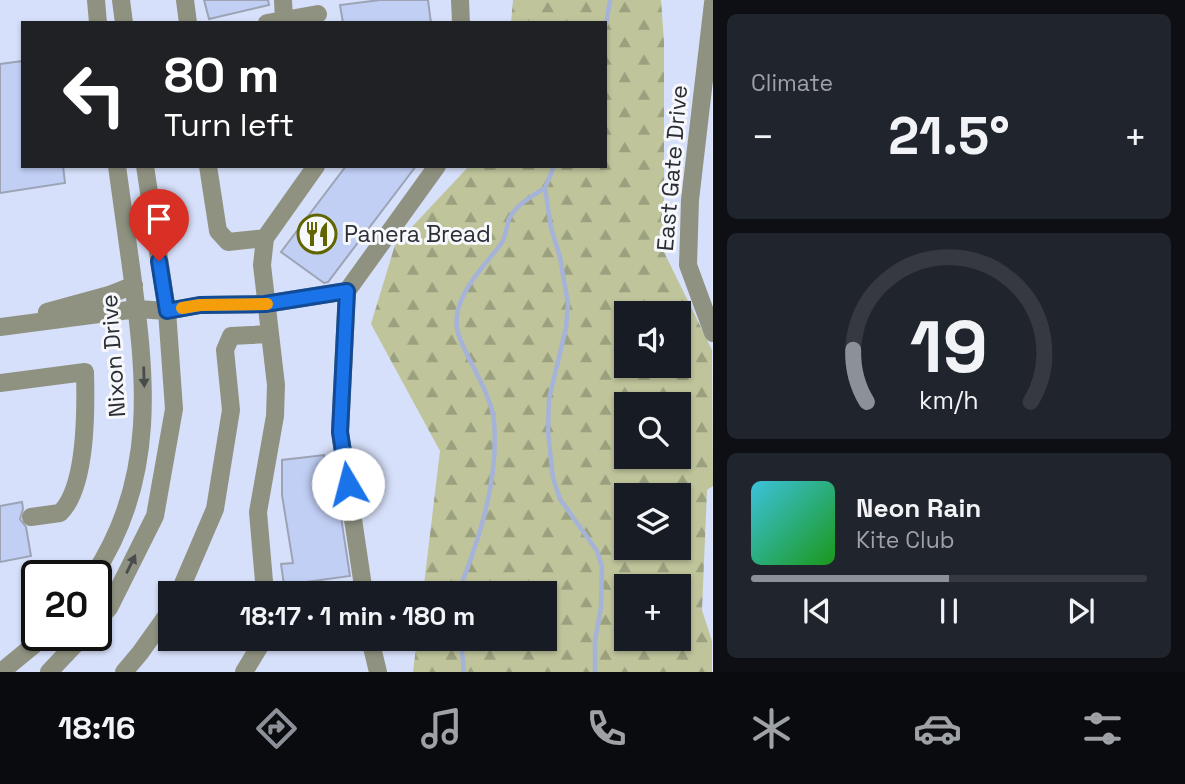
<!DOCTYPE html>
<meta charset="utf-8">
<style>
:root{--surface:#171b24;--page:#20242c;--text:#f1f3f6;--muted:#9ea1a6;--line:#363941;--accent:#8c9099}
body{margin:0;font-family:"Space Grotesk",sans-serif;background:var(--page);color:var(--text);height:100vh;display:flex;flex-direction:column;font-size:26px;white-space:nowrap}
*{box-sizing:border-box;margin:0}
p{font-size:23px;color:var(--muted)}
.icon{flex:none;width:38px;height:38px;fill:none;stroke:currentColor;stroke-width:2;stroke-linecap:round;stroke-linejoin:round}
.map{position:relative;flex:1;overflow:hidden}
.drawer{display:flex;flex-direction:column;gap:14px;padding:14px;background:#0d0f14;width:472px}
.drawer>*{flex:none}
.banner{position:absolute;left:21px;top:21px;width:586px;height:147px;border-radius:0px;box-shadow:0 2px 5px #0004;background:#202124;color:#fff;overflow:hidden}
.fabs{position:absolute;left:614px;top:301px;display:grid;gap:14px}
.fabs a{display:grid;place-items:center;width:77px;height:77px;border-radius:0px;background:var(--surface);box-shadow:0 2px 5px #0004;font-size:35px}
.speed{position:absolute;left:21px;top:560px;display:flex;gap:14px;font-size:35px;font-weight:700;text-align:center}
.speed>*{display:grid;place-content:center;width:91px;height:91px;border-radius:50%;background:var(--surface);box-shadow:0 2px 5px #0004;line-height:1}
.speed .limit{border:4px solid #111;border-radius:10px;background:#fff;color:#111}
.pin{position:absolute;display:grid;place-items:center;width:60px;height:60px;color:#fff;margin:-72px -30px;border-radius:50% 50% 50% 0;rotate:-45deg;box-shadow:0 0 7px #0007}
.pin .icon{rotate:45deg}
.me{position:absolute;width:77px;margin:-38px;rotate:352deg;stroke-linejoin:round;filter:drop-shadow(0 0 5px #0008)}
.turn{display:flex;align-items:center;gap:24px;height:147px;padding:0 28px;font-size:32px}
.turn .icon{width:91px;height:91px;stroke-width:2.5}
.turn b{display:block;font-size:49px;line-height:60px}
.big{font-size:52px;font-weight:700;line-height:1.1}
.drawer .tile{flex:1;display:flex;flex-direction:column;justify-content:center;gap:10px;min-width:0;padding:0 24px;border-radius:10px;background:var(--page)}
.drawer .dial{align-items:center;gap:0}
.dial svg{height:182px;overflow:visible;fill:none;stroke:var(--line);stroke-width:7;stroke-linecap:round;text-anchor:middle}
.dial text{fill:var(--text);stroke:none}
.song{display:flex;align-items:center;gap:21px}
.cover{width:84px;height:84px;border-radius:10px;background:linear-gradient(135deg,hsl(190 70% 55%),hsl(120 70% 35%))}
.played{height:7px;border-radius:4px;background:linear-gradient(90deg,var(--accent) 50%,var(--line) 50%)}
.keys{display:flex;justify-content:space-around;direction:ltr}
.heat{display:flex;justify-content:space-between;align-items:center;font-size:38px;direction:ltr}
.trip{position:absolute;left:158px;top:581px;width:399px;height:70px;border-radius:0px;background:var(--surface);box-shadow:0 2px 5px #0004;font-weight:700;line-height:70px;text-align:center}
.tab-bar{display:flex;height:112px;justify-content:space-around;align-items:center;background:#090b0e;color:var(--muted)}
.tab-bar .icon{width:49px;height:49px}
.tab-bar .on{color:var(--accent)}
.tab-bar b{font-size:32px;color:var(--text)}
main{display:flex;flex:1;min-height:0}
.map>svg:first-child{display:block}
.built{fill:#d6e0fa;fill-rule:evenodd}
.forest{fill:url(#forest-firs);fill-rule:evenodd}
.lines{fill:none;stroke-linecap:round;stroke-linejoin:round}
.stream{stroke:#a5b3d8;stroke-width:4.5}
.building{fill:#c1cff5;stroke:#9ca3b5;stroke-width:2}
.minor{stroke:#909281;stroke-width:18}
.oneway{fill:#494c4c}
.route-casing{stroke:#114b97;stroke-width:18}
.route{stroke:#1a73e8;stroke-width:12}
.slow{stroke:#f59e0b;stroke-width:12}
.labels{text-anchor:middle;dominant-baseline:central;stroke-width:6;stroke-linejoin:round;paint-order:stroke}
.street-label{font-size:23px;fill:#2b2e35;stroke:#f7f8fc}
.poi-label{font-size:23px;fill:#2b2e35;stroke:#f7f8fc;text-anchor:start}
</style>
<main>
<div class="map">
<svg width="713" height="672" viewBox="0 0 713 672">
<defs>
<pattern id="forest-firs" width="22" height="20" patternUnits="userSpaceOnUse" patternTransform="scale(1.75)"><rect width="22" height="20" fill="#bfc49b"/><path d="M5 1l3.5 6h-7zM16 11l3.5 6h-7z" fill="#9ba07f"/></pattern>
</defs>
<rect width="100%" height="100%" fill="#e4ebfe"/>
<!-- built -->
<path class="built" d="M0,0H712V672H0ZM23,23H606V166H23ZM626,313H679V366H626ZM626,404H679V457H626ZM626,495H679V548H626ZM37,576H96V635H37ZM626,586H679V639H626ZM170,593H544V639H170Z"/>
<!-- forest -->
<path class="forest" d="M513,0H661L664,42V252L712,350L713,486L707,490L702,610L712,641V672H413L417,639H544V593H423L440,451L371,324L395,245L469,166H606V23H511ZM626,313H679V366H626ZM626,404H679V457H626ZM626,495H679V548H626ZM626,586H679V639H626Z"/>
<g class="lines">
<!-- stream -->
<path class="stream" d="M606,25L610,0
M554,166L545,188L551,228L560,257L568,304L566,328L549,399L548,432L553,478L560,499L597,551L602,567L601,607L595,641V672
M458,593C479,540 499,480 494,422C493,406 483,386 476,372C470,360 462,346 458,333C449,299 483,268 501,244C506,237 506,228 509,219C516,205 532,196 545,188
M457,639L462,651L464,672"/>
</g>
<!-- building -->
<path class="building" d="M204,0H268L269,5L209,19Z
M380,0H428L431,23H343L340,5Z
M23,61V166H63L65,183L0,193V64Z
M346,166H416L328,282L324,283L281,252Z
M324,455L327,491H337L350,576L284,585L281,564L293,563L282,495V460Z
M22,502L23,509L20,519L26,527L31,556L0,562V506Z"/>
<g class="lines">
<!-- minor -->
<path class="minor" d="M96,0L98,23
M121,0L124,23
M185,0L188,23
M283,0L284,20
M460,0L461,23
M713,3L690,200L688,265L713,333
M267,23L318,14
M208,166L218,231L228,242L265,238
M47,312L109,295L134,285
M0,327L137,309L167,311L200,305L265,304L347,291
M0,383L85,372C86,408 87,487 60,513L31,517
M93,576C158,478 146,376 131,267C126,233 122,200 117,166
M179,593L215,509L231,410L225,350L231,336L270,334
M265,593L258,512L275,416L276,385L262,265L265,238L316,166
M364,593L340,432L347,291L437,166
M96,622L109,608L155,516L174,409L167,311L145,166
M370,639L378,672
M1,672L46,635
M49,672L84,635
M124,672L140,653L170,611
M244,672L264,639"/>
</g>
<!-- one-way arrows -->
<defs><path id="oneway-solid" d="M-6-.8H1V-3.2L6.5 0L1 3.2V.8H-6Z" transform="scale(1.75)"/></defs>
<g class="oneway">
<use href="#oneway-solid" transform="translate(144 377) rotate(88)"/>
<use href="#oneway-solid" transform="translate(131 564) rotate(-64)"/>
</g>
<g class="lines">
<defs>
<path id="route" d="M159,261L167,311L200,305L265,304L347,291L340,432L348,484"/>
</defs>
<!-- route casing -->
<use href="#route" class="route-casing"/>
<!-- route -->
<use href="#route" class="route"/>
<!-- slow -->
<path class="slow" d="M182,308L200,305L267,304"/>
</g>
<!-- icons -->
<defs>
<symbol id="restaurant-ring" viewBox="-11 -11 22 22"><circle r="9.5" fill="#f7f8fc" stroke="#616500" stroke-width="1.5"/><path d="M-5-6h1v4h1v-4h1v4h1v-4h1v5L-1.5 .5V6h-2V.5L-5-1ZM5-6V6H3V1.5H1.5Q1.5-4 5-6Z" fill="#616500"/></symbol>
</defs>
<g fill-rule="evenodd">
<use href="#restaurant-ring" x="295" y="212" width="44" height="44"/>
</g>
<g class="labels">
<!-- street labels -->
<g class="street-label">
<text transform="translate(672 168) rotate(-85)">East Gate Drive</text>
<text transform="translate(113 356) rotate(-94)">Nixon Drive</text>
</g>
<!-- poi labels -->
<g class="poi-label">
<text x="344" y="234">Panera Bread</text>
</g>
</g>
</svg>
<div class="fabs">
<a><svg class="icon" aria-label="sound" viewBox="0 0 24 24"><path d="M4 9h4l5-4v14l-5-4H4zM17 9q2 3 0 6"/></svg></a>
<a><svg class="icon" aria-label="search" viewBox="0 0 24 24"><circle cx="10" cy="10" r="6"/><path d="M15 15l6 6"/></svg></a>
<a><svg class="icon" aria-label="layers" viewBox="0 0 24 24"><path d="M12 4l9 5-9 5-9-5zM3 14l9 5 9-5"/></svg></a>
<a>+</a>
</div>
<div class="speed"><div class="limit">20</div></div>
<div class="pin" style="left:159px;top:261px;background:#d93025"><svg class="icon" aria-label="arrive" viewBox="0 0 24 24"><path d="M6 21V4h12l-3 4 3 4H6"/></svg></div>
<svg class="me" style="left:348px;top:484px" viewBox="-20 -20 40 40"><circle r="19" fill="#fff"/><path d="M0-13L10 11 0 6-10 11z" fill="#1a73e8"/></svg>
<div class="trip">18:17 · 1 min · 180 m</div>
<div class="banner">
<div class="turn"><svg class="icon" aria-label="left" viewBox="0 0 24 24"><path d="M17 20v-9H6M10 6l-5 5 5 5"/></svg><div><b>80 m</b>Turn left</div></div>
</div>
</div>
<section class="drawer">
<div class="tile"><p>Climate</p>
<div class="heat"><a>−</a><b class="big">21.5°</b><a>+</a></div>
</div>
<div class="tile dial"><svg viewBox="0 0 100 80">
<path d="M14 69A42 42 0 1 1 86 69"/>
<path d="M14 69A42 42 0 0 1 8 46" stroke="#8c9099"/>
<text x="50" y="56" font-size="32" font-weight="700">19</text>
<text x="50" y="72" font-size="11">km/h</text>
</svg></div>
<div class="tile">
<div class="song"><i class="cover"></i><div><b>Neon Rain</b><p>Kite Club</p></div></div>
<div class="played"></div>
<div class="keys"><svg class="icon" aria-label="previous" viewBox="0 0 24 24"><path d="M18 5L8 12l10 7zM5 5v14"/></svg><svg class="icon" aria-label="pause" viewBox="0 0 24 24"><path d="M8 5v14M16 5v14"/></svg><svg class="icon" aria-label="next" viewBox="0 0 24 24"><path d="M6 5l10 7-10 7zM19 5v14"/></svg></div>
</div>
</section>
</main>
<nav class="tab-bar">
<b>18:16</b>
<svg class="icon on" aria-label="directions" viewBox="0 0 24 24"><path d="M12 3l9 9-9 9-9-9zM9 14v-3h6M13 9l2 2-2 2"/></svg>
<svg class="icon" aria-label="music" viewBox="0 0 24 24"><path d="M9 18V5l10-2v13"/><circle cx="6" cy="18" r="3"/><circle cx="16" cy="16" r="3"/></svg>
<svg class="icon" aria-label="phone" viewBox="0 0 24 24"><path d="M5 4h4l2 5-3 2q2 4 5 5l2-3 5 2v4C11 20 4 13 5 4z"/></svg>
<svg class="icon" aria-label="climate" viewBox="0 0 24 24"><path d="M12 3v18M4 7l16 10M4 17L20 7"/></svg>
<svg class="icon" aria-label="car" viewBox="0 0 24 24"><path d="M5 17H2v-5l4-1 3-4h7l3 4 3 1v5h-3M9 17h6M6 11h13"/><circle cx="7" cy="17" r="2"/><circle cx="17" cy="17" r="2"/></svg>
<svg class="icon" aria-label="filters" viewBox="0 0 24 24"><path d="M4 7h16M4 17h16"/><circle cx="9" cy="7" r="2"/><circle cx="15" cy="17" r="2"/></svg>
</nav>
